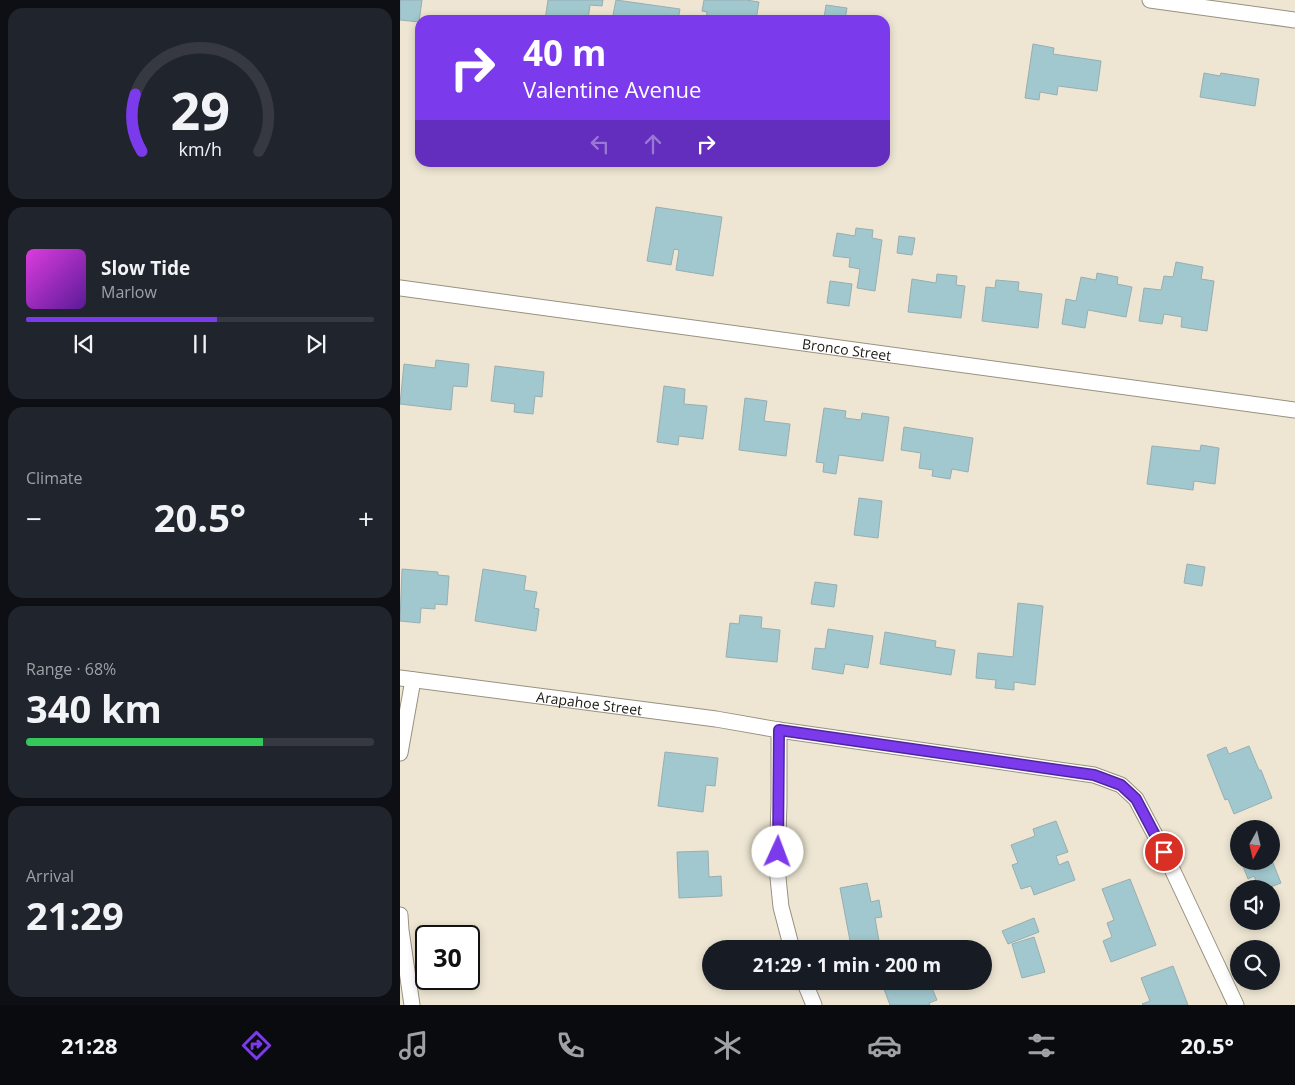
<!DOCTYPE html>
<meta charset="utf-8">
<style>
:root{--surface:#171b24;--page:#20242c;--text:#f1f3f6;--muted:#9ea1a6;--line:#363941;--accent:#7c3aed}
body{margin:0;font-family:"Open Sans",sans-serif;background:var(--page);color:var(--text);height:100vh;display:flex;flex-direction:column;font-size:19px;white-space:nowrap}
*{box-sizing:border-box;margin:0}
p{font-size:16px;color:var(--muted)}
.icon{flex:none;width:28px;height:28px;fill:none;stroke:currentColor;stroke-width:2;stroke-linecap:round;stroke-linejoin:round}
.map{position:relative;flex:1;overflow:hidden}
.drawer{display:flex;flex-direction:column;gap:8px;padding:8px;background:#0d0f14;width:400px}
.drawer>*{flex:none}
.hud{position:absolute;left:15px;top:15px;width:475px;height:152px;border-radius:15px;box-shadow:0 2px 8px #0003;background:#7c3aed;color:#fff;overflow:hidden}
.needle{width:32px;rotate:188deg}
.controls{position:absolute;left:830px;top:820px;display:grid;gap:10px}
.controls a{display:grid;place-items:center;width:50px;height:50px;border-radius:50%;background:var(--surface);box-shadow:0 2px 8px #0003;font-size:25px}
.speed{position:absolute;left:15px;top:925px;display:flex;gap:10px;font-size:25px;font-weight:700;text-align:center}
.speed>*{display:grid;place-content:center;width:65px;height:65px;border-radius:50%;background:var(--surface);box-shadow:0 2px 8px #0003;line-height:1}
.speed .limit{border:2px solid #111;border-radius:8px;background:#fff;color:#111}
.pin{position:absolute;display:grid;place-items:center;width:42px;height:42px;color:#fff;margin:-21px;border:2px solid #fff;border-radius:50%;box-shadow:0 1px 5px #0007}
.me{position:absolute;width:55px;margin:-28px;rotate:2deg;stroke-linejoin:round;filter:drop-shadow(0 0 4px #0008)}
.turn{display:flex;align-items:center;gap:18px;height:105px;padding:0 25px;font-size:22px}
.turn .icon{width:65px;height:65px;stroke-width:2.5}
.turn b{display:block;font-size:35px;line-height:42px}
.lanes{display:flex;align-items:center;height:48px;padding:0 25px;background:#0003;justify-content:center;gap:25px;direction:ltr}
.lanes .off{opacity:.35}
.big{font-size:38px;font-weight:700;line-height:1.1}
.drawer .tile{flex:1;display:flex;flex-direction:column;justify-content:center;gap:8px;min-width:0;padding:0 18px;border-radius:15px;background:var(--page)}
.drawer .dial{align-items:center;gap:0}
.dial svg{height:130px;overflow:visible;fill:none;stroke:var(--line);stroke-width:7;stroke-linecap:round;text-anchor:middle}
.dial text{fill:var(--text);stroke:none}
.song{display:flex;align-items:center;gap:15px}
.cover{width:60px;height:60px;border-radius:8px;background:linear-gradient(135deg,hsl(300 70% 55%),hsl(270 70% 35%))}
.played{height:5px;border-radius:2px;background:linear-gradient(90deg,var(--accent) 55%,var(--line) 55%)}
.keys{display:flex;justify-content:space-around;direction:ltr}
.heat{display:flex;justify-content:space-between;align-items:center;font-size:28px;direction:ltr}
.charge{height:8px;border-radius:4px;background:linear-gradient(90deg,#34c759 68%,var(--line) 0)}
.trip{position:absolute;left:302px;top:940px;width:290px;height:50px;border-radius:25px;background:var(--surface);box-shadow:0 2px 8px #0003;font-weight:700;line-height:50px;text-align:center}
.menu{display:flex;height:80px;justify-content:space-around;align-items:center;background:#090b0e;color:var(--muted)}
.menu .icon{width:35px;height:35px}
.menu .active{color:var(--accent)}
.menu b{font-size:22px;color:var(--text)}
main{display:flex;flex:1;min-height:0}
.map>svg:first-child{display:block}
.building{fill:#a1c8ce;stroke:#97aeb2}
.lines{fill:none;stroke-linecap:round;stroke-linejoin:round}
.minor-casing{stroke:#989180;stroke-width:17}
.minor{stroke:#fff;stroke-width:15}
.route-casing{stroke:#51269a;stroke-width:12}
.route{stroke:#7c3aed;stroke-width:9}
.labels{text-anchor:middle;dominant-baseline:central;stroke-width:5;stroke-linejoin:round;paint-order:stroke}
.street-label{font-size:14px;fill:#1c1913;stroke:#eee6d3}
</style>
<main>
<section class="drawer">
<div class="tile dial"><svg viewBox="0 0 100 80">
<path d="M14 69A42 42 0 1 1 86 69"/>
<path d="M14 69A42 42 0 0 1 10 34" stroke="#7c3aed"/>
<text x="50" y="56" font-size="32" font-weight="700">29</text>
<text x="50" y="72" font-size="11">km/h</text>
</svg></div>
<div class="tile">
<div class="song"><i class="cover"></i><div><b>Slow Tide</b><p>Marlow</p></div></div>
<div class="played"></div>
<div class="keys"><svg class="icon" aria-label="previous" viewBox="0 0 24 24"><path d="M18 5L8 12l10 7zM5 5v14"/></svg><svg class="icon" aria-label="pause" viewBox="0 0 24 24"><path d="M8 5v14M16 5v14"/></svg><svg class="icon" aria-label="next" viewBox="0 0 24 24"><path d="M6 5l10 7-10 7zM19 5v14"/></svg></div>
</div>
<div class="tile"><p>Climate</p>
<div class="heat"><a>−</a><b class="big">20.5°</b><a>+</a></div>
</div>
<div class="tile"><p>Range · 68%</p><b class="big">340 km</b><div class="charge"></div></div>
<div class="tile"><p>Arrival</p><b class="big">21:29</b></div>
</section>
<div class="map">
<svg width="895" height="1005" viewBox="0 0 895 1005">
<rect width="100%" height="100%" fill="#eee6d3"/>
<!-- building -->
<path class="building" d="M0,0H22L19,22L0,20Z
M148,0H203L202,6L190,5L188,20H145Z
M216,0L280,9L278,20H212Z
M304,0H346L359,2L356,20H306L307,12L302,11Z
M426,5L447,8L445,20H408V16L424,18Z
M633,44L654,48L653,54L701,61L697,91L658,86L657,95L640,92L639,100L625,98Z
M804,73L820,76L821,73L859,79L855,106L800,97Z
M256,207L322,217L313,276L276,270L279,250L274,249L271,265L247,261Z
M456,228L473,230L472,238L482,240L475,291L457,288L460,269L449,267L450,258L433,256L437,233L455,236Z
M499,236L515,238L512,255L497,253Z
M776,262L803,267L801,279L814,281L807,331L781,327L782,317L764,314L762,324L739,321L744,288L761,290L764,276L773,277Z
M697,273L718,277L717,284L732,287L726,317L688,310L685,328L662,324L666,299L676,301L681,277L696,280Z
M537,274L557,276L556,285L565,286L561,318L508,312L512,279L536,283Z
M596,280L619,282L618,291L642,294L638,328L582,321L586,287L595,288Z
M430,281L452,284L449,306L427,303Z
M36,360L69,364L67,387L53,386L51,410L0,404L4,364L35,368Z
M95,366L144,372L142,397L135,396L133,414L114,412L115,404L91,401Z
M264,386L285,389L284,404L307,406L303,439L279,436L278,445L257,442Z
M345,398L367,401L364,421L390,424L386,456L339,450Z
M424,408L446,411L445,418L461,420L462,413L489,417L483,461L439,455L436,474L423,472L424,463L416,462Z
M504,427L573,438L568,472L552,469L550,479L532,476L533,470L519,468L521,453L501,450Z
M801,445L819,448L815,484L794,481L793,490L747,484L752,446L800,451Z
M459,498L482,501L478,538L454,535Z
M787,564L805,567L802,586L784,583Z
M2,569L38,572V575L49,576L47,605L35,604V609L21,608L20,623L0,621Z
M83,569L126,576L124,590L137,592L134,608L139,609L136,631L75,621Z
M415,582L437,585L434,607L411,604Z
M618,603L643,606L635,685L614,682V690L595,688L596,680L576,678L578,653L613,657Z
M340,615L362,617L361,628L380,630L377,662L326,657L330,623L339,624Z
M428,629L473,636L468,668L445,664L443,674L412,669L415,648L425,649Z
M485,632L536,641L535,647L555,650L551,675L480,664Z
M849,746L859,770H861L872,798L834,814L828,799L825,800L807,755L826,747L829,754Z
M265,752L318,758L315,786L306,785L303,812L258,806Z
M656,821L668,852L656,856L659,865L668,861L675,880L634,895L631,886L621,889L612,865L618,863L611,845L635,836L633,829Z
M839,838V855L833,840Z
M308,851L309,877L321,876L322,896L279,898L277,852Z
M871,858L881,883L865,889H859L854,876L848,879L841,861H871Z
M730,879L756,945L711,962L703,941L712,937L707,923L714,920L702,889Z
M467,883L471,902L479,900L482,917L475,918L479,941L451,946L440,888Z
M634,918L639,932L608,944L602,931Z
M634,937L645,972L622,978L612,944Z
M773,966L788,1005H743L742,1004L750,1001L741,978Z
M481,981H529L537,1000L529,1003L530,1005H490Z"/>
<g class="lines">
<defs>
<g id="minor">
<path d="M750,0L895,20"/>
<path id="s1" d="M0,288L895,410"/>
<path id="s2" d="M0,678L316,719L379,730L694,775L721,785L736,799L764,852L836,1005"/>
<path d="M379,730V803L377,868L381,907L392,949"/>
<path d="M0,753L13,680"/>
<path d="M0,915L1,930L12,1005"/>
<path d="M404,981L414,1005"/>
</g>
</defs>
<!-- minor casing -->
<use href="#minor" class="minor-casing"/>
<!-- minor -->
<use href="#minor" class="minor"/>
</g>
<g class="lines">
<defs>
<path id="route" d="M378,852L379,730L694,775L721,785L736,799L764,852"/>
</defs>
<!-- route casing -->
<use href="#route" class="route-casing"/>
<!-- route -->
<use href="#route" class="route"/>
</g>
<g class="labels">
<!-- street labels -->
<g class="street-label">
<text stroke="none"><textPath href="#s1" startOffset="451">Bronco Street</textPath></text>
<text stroke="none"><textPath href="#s2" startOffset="191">Arapahoe Street</textPath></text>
</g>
</g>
</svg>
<div class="controls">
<a><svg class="needle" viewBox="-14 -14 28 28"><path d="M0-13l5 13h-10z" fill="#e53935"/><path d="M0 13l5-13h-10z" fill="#9ea1a6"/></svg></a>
<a><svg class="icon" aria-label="sound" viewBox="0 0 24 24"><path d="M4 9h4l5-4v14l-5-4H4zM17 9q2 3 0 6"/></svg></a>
<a><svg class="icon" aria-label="search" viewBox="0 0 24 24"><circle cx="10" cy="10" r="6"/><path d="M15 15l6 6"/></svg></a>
</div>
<div class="speed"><div class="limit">30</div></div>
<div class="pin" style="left:764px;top:852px;background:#d93025"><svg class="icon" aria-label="arrive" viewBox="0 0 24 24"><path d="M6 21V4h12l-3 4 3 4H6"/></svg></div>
<svg class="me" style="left:378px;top:852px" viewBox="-20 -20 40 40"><circle r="19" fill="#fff"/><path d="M0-13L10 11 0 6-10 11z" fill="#7c3aed"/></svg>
<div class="trip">21:29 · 1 min · 200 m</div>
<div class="hud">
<div class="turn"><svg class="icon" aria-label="right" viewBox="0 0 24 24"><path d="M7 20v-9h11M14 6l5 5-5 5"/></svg><div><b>40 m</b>Valentine Avenue</div></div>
<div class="lanes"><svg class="icon off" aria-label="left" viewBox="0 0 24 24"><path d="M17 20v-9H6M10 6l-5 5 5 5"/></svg><svg class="icon off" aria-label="ahead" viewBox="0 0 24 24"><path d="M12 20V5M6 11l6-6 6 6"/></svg><svg class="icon" aria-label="right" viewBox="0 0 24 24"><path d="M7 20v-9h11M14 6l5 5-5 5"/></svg></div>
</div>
</div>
</main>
<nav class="menu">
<b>21:28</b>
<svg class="icon active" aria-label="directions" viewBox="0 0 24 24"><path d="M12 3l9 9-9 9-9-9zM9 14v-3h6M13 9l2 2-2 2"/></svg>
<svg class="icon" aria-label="music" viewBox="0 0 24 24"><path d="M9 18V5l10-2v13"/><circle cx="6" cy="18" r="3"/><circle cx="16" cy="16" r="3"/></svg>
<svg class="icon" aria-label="phone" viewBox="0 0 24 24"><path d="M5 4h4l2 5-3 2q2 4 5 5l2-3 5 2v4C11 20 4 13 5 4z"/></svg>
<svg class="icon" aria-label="climate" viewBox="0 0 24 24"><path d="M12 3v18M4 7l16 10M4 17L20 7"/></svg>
<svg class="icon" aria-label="car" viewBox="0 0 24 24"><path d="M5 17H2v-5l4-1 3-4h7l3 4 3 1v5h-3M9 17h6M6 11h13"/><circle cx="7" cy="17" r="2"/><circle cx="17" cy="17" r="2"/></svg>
<svg class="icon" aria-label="filters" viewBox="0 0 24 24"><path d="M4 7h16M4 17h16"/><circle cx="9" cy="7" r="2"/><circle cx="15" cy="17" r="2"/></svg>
<b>20.5°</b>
</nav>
